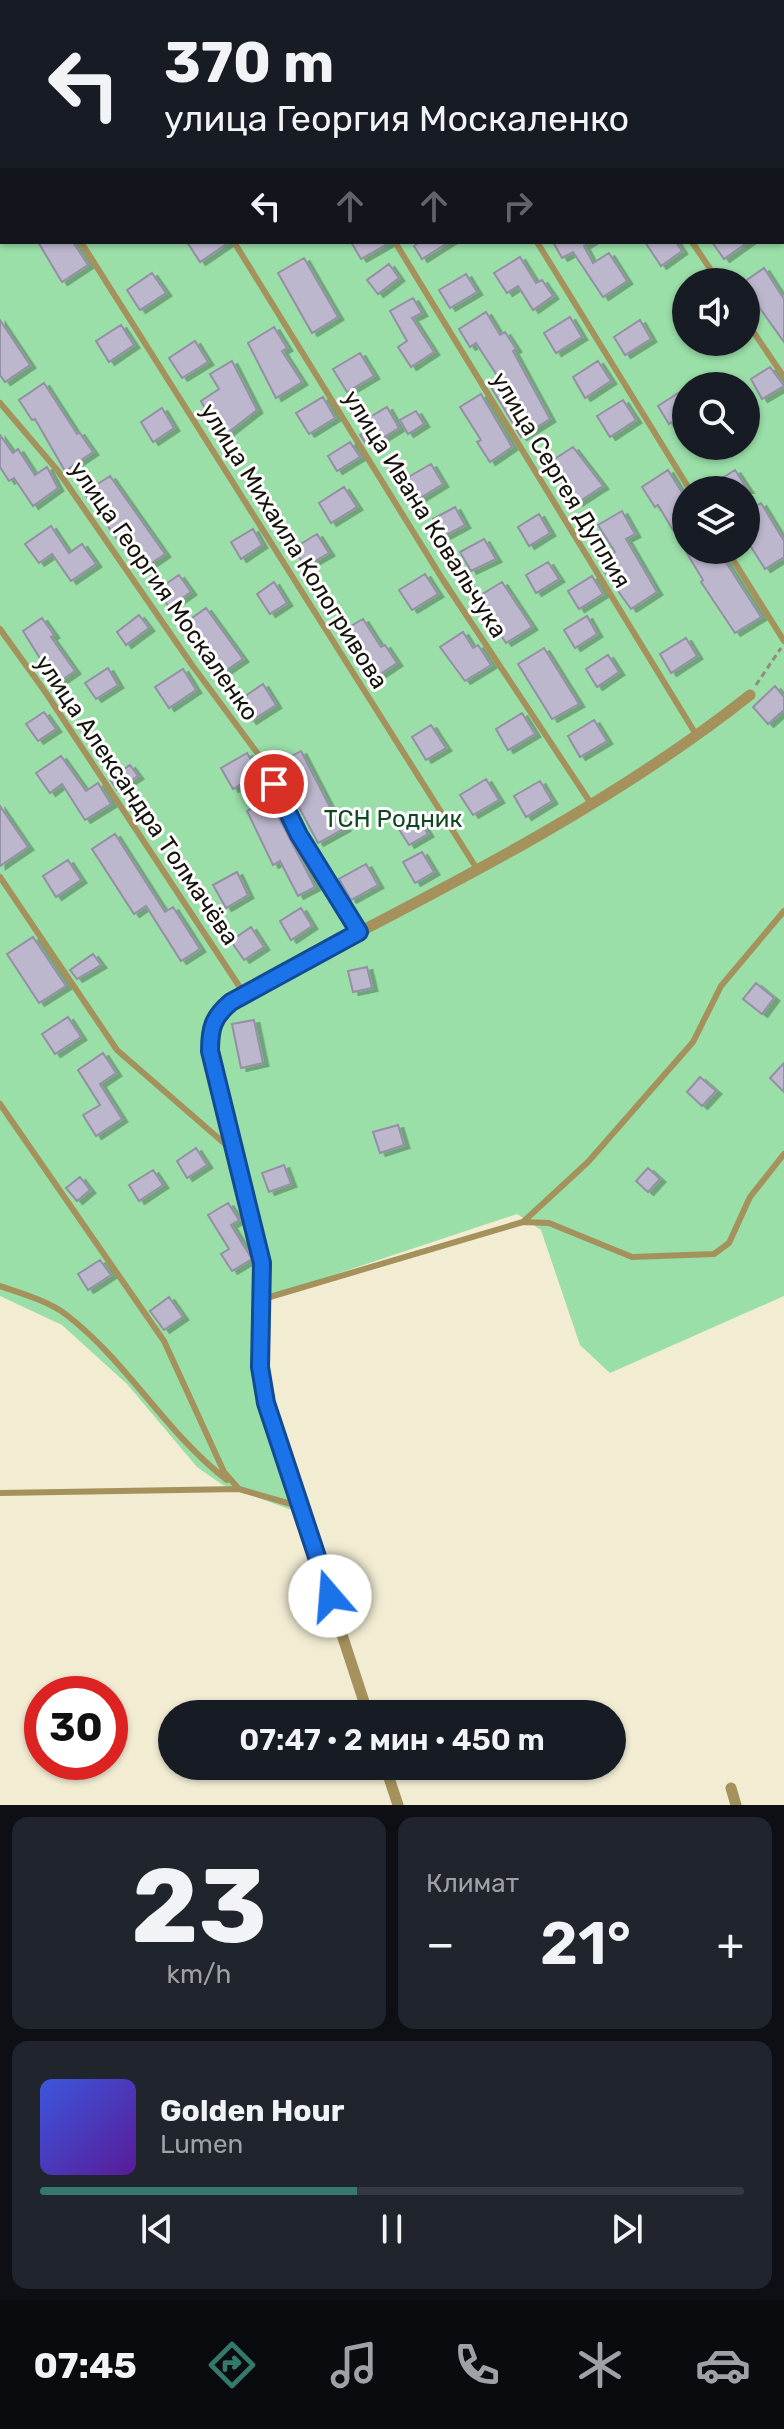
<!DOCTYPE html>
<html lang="ru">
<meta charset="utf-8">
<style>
:root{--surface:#171b24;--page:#20242c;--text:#f1f3f6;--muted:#9ea1a6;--line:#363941;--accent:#35796c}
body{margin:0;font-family:Rubik,sans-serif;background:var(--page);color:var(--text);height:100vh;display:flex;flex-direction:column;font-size:30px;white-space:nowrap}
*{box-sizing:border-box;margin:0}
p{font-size:26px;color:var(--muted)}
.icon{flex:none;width:44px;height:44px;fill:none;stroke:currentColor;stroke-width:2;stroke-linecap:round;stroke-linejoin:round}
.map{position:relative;height:1805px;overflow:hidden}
.details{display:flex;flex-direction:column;gap:12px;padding:12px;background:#0d0f14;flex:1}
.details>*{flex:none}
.banner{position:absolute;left:0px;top:0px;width:784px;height:244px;box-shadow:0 2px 6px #0004;background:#171b24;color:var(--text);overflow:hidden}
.buttons{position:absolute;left:672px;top:268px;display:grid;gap:16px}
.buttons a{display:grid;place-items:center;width:88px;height:88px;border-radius:50%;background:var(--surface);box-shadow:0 2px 6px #0004;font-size:40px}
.speed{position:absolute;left:24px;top:1676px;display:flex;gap:16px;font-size:40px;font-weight:700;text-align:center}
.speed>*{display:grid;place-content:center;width:104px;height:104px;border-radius:50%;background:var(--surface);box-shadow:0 2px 6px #0004;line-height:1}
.speed .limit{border:12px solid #d22;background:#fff;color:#111}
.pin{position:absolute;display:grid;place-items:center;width:68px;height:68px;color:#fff;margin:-34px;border:4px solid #fff;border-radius:50%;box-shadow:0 2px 8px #0007}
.me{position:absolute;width:88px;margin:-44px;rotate:342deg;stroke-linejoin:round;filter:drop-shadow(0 0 6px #0008)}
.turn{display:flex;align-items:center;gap:28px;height:168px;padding:0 32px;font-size:36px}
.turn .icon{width:104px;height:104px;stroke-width:2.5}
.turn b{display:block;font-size:56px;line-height:68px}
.lanes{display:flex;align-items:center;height:76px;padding:0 32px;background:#0003;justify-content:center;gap:40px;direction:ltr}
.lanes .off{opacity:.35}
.big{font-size:60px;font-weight:600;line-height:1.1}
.details .widget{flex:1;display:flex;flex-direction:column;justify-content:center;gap:12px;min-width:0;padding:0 28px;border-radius:16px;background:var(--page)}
.details .dial{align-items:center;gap:0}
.dial b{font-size:104px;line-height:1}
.song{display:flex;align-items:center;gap:24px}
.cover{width:96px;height:96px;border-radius:12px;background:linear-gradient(135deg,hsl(230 70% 55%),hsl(270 70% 35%))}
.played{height:8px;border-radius:4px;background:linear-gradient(90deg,var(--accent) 45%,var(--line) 45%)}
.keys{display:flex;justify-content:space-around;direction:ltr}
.heat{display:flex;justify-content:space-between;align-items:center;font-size:44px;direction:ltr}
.details .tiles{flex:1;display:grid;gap:12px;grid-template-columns:1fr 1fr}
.widget:last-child{grid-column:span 2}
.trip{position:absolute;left:158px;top:1700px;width:468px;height:80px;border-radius:40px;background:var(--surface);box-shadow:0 2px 6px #0004;font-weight:600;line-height:80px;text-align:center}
.tabs{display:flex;height:128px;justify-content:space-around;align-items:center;background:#090b0e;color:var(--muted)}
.tabs .icon{width:56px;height:56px}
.tabs .on{color:var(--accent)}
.tabs b{font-size:36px;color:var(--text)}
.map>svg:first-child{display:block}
.green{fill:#9adea8;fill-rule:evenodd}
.building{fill:#bdb7ce;stroke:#958fa5;stroke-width:2;filter:url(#shadow)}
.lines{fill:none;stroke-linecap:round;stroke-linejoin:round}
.path{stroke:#918d7b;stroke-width:3;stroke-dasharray:6 4;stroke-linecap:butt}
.service{stroke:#a4915c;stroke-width:6}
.minor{stroke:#a4915c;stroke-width:11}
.route-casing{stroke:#114b97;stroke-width:20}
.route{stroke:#1a73e8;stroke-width:14}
.labels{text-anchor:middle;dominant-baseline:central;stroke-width:6;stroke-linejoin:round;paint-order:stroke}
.street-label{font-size:24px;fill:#15130b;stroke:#fff}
.park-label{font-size:24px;fill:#114622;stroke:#fff}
</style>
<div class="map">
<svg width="784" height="1805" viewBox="0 0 784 1805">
<defs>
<filter id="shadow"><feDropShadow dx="5.5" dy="3" stdDeviation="0" flood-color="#0004"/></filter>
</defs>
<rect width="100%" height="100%" fill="#f2ecd3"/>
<!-- green -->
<path class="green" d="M0,0L39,2H2V242H782V2H61L784,0V1296L610,1373L580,1345L541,1230L517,1214L258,1300L259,1393L297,1512L223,1485L197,1467L127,1384L62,1325L0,1296ZM686,282H746V342H686ZM686,386H746V446H686ZM686,490H746V550H686Z"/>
<!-- building -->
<path class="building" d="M38,242H73L88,265L62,282Z
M187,242H228V243L200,262Z
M351,242H389V243L361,259Z
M420,242H449L422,259L414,246Z
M553,242H590L584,246L593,263L609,253L627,281L603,297L573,252L562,258Z
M645,242H676L682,251L661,266Z
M712,242H748L724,259Z
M520,257L536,283L542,280L553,296L533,310L518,286L507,293L494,273Z
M304,258L338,317L312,333L278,273Z
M389,264L399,278L378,294L367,280Z
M764,268L784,299V342L746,289L744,282Z
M152,273L166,293L140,310L127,290Z
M466,274L477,292L450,308L439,290Z
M413,298L422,313L412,318L434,352L411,367L398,347L407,341L390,311Z
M486,312L500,335L505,332L516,349L513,351L550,419L521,437L491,387L498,377L476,343L470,347L459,329Z
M570,317L582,337L556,353L544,333Z
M0,320L30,365L5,382L0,375Z
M640,320L651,339L625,355L614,337Z
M121,325L134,345L109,362L96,341Z
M274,327L287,348L282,351L302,382L276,398L248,343Z
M195,341L208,362L182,378L169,358Z
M360,353L374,376L347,392L333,369Z
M232,361L257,410L221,438L201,401L219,389L210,374Z
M598,361L611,381L585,398L573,377Z
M770,367L784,386L762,399L751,379Z
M44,383L77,434L79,432L93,452L65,471L35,419L32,420L19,400Z
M686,388V413L669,424L658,406Z
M481,394L512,447L490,462L477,442L481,440L460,407Z
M323,397L335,418L309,434L296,413Z
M623,400L636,420L610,437L597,416Z
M387,407L399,428L368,447L360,435L366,432L360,423Z
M162,408L174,428L153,442L141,422Z
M416,411L424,424L408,434L400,420Z
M0,435L13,453L18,449L35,475L47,467L58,488L33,506L14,478L9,481L0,467Z
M350,442L360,457L337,471L328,456Z
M573,447L603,486L577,503L547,464Z
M431,464L443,484L417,500L405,479Z
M668,470L686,499V550H718L761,617L735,633L701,582L703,580L658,505L655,507L642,487Z
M735,470L748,490H703Z
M110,476L165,554L140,571L84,493Z
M344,487L357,507L331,523L319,503Z
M761,503L784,541V557L765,569L746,539V512Z
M455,507L465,525L443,537L433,519Z
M622,511L635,534L626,539L657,592L631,609L603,570L607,567L602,560L615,552L598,525Z
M539,514L550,533L529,546L518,527Z
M51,526L69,553L82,544L96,564L71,581L52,554L39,563L25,544Z
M253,529L262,545L241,559L231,542Z
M317,534L329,553L305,567L294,548Z
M484,539L496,559L471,571L460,552Z
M548,562L559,579L536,593L526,575Z
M425,574L438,594L412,610L399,590Z
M179,575L191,592L169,607L157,590Z
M592,576L603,594L579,609L568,591Z
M274,582L287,603L270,614L257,594Z
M502,582L532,627L506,643L476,598Z
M206,608L243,659L218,676L181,626Z
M139,615L149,628L126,645L117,632Z
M587,616L597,634L575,648L564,630Z
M42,618L54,635L51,637L75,671L56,684L23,631Z
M363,619L381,647L385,645L397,663L376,677L344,630Z
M463,632L473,648L478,645L491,665L465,681L440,647Z
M686,638L697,656L671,673L660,654Z
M544,648L579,704L552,719L518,664Z
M608,655L619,672L597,687L586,669Z
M108,668L118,685L96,699L85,683Z
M183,669L196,690L169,708L155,687Z
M263,684L276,705L251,721L238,701Z
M775,686L784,697V710L768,724L753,707Z
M44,712L56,729L38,741L26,724Z
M522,713L535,734L508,750L496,729Z
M594,720L607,741L580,757L568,736Z
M431,725L446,748L426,760L412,737Z
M301,751L331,809L333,807L345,828L318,843L293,796L300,792L283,761Z
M247,753L259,773L233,789L221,768Z
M61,756L86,791L98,783L111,804L85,820L62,784L50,793L36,773Z
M130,765L138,776L117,790L110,779Z
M486,779L499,800L473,815L460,795Z
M540,781L552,801L526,817L514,796Z
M269,799L315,887L298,896L280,861L273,865L247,811Z
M0,806L28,847L0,866Z
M416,814L428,834L409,845L397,826Z
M115,834L165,912L173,907L200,949L181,961L146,906L134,914L92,849Z
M422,852L434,872L415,883L403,862Z
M68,860L81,880L56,897L43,876Z
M366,864L378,885L351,900L339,879Z
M237,872L248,895L226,908L213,885Z
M301,908L312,926L291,940L280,921Z
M251,927L264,947L244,960L231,941Z
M33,937L66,986L39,1003L7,954Z
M93,954L101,965L77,979L70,970Z
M367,967L372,988L353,992L348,971Z
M756,983L774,998L762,1014L743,999Z
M68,1017L81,1037L55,1054L42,1034Z
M254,1020L263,1063L241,1068L232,1024Z
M103,1053L116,1073L100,1084L122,1119L96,1136L83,1115L100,1105L78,1070Z
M784,1063V1092L770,1078Z
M700,1077L716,1091L702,1106L687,1092Z
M398,1125L404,1145L380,1153L373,1132Z
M196,1148L207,1165L187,1178L177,1161Z
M284,1165L291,1184L269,1192L262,1173Z
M648,1168L660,1179L648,1192L636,1181Z
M153,1170L163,1185L139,1201L129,1185Z
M80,1177L90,1190L77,1201L66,1188Z
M228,1203L239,1220L231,1225L252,1259L232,1271L221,1254L229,1249L208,1215Z
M100,1260L111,1275L88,1290L78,1274Z
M169,1297L183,1317L164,1330L150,1311Z"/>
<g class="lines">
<!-- path -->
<path class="path" d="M756,685L781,648"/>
<!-- service -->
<path class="service" d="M42,0L44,2
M88,0L89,2
M247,0L248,2
M387,0L388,2
M533,0L534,2
M682,0L683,2
M0,37L2,39
M0,113L2,117
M782,152L784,155
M81,242L477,869
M234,242L443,580L590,802
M395,242L697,736
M537,242L690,490
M692,242L719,282
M746,321L784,377
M0,403L58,471L192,665L261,758L299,835L359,932
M727,550L784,641
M0,629L46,693L243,992
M0,877L117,1050L232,1150
M0,1104L164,1341L224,1472L239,1489
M523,1222L588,1162L693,1042L721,986L784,911
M0,1286C21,1293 51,1302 68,1316C128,1363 166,1433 227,1480
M263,1299L523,1222L549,1223L632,1257L714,1254L729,1243L750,1197L784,1154
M0,1493L239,1489L298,1506"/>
<!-- minor -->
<path class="minor" d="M68,2L70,0
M0,86L2,83
M368,1714L266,1403L260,1367L262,1263L210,1051C210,1020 220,1011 243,992C414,903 599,815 750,695
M385,1766L398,1805
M731,1788L736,1805"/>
</g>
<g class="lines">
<defs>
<path id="route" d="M274,784L299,835L359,932L231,1002C213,1017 210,1028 210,1051L262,1263L260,1367L266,1403L330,1596"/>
</defs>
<!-- route casing -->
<use href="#route" class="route-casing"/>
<!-- route -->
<use href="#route" class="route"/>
</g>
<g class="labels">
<!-- street labels -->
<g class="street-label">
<text transform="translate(561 480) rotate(59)">улица Сергея Дуплия</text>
<text transform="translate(425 514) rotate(58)">улица Ивана Ковальчука</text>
<text transform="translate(294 546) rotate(58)">улица Михаила Кологривова</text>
<text transform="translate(164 591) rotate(55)">улица Георгия Москаленко</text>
<text transform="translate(137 800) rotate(56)">улица Александра Толмачёва</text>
</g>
<!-- park labels -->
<g class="park-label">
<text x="393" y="819">ТСН Родник</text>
</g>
</g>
</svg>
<div class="buttons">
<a><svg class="icon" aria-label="sound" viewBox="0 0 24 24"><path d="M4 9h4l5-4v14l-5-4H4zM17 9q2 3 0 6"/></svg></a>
<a><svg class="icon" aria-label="search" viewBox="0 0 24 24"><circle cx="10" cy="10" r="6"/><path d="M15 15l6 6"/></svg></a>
<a><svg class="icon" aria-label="layers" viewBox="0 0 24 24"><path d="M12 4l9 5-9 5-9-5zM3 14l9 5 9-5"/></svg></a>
</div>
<div class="speed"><div class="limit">30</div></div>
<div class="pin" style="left:274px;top:784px;background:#d93025"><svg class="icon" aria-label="arrive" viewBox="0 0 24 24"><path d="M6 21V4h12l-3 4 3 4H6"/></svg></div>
<svg class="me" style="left:330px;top:1596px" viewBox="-20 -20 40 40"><circle r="19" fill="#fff"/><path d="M0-13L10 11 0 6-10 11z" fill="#1a73e8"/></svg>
<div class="trip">07:47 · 2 мин · 450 m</div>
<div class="banner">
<div class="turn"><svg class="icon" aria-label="left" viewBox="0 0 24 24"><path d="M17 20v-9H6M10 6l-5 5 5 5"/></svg><div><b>370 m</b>улица Георгия Москаленко</div></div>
<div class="lanes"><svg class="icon" aria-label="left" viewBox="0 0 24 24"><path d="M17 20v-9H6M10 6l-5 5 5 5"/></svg><svg class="icon off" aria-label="ahead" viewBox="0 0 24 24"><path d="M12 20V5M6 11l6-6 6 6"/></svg><svg class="icon off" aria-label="ahead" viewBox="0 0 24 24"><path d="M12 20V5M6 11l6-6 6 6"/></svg><svg class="icon off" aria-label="right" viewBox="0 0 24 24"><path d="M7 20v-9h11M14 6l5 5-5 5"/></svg></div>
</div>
</div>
<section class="details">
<div class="tiles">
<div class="widget dial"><b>23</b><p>km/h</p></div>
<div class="widget"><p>Климат</p>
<div class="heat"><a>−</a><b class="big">21°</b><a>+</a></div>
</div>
<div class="widget">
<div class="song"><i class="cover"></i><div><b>Golden Hour</b><p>Lumen</p></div></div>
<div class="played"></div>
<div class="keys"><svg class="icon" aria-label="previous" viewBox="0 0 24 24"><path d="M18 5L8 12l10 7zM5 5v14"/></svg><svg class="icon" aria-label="pause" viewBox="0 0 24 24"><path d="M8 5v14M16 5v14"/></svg><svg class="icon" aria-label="next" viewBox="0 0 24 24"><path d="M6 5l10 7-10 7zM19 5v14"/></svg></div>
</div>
</div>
</section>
<nav class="tabs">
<b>07:45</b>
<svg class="icon on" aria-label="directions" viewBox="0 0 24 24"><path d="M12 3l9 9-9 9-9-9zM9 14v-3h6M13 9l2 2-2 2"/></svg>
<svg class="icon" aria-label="music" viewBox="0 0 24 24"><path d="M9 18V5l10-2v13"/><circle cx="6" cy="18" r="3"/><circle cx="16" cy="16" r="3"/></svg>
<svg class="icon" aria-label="phone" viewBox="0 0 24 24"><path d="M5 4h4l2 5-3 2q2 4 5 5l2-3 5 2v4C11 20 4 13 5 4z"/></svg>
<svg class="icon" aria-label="climate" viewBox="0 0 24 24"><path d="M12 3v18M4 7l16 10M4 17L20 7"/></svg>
<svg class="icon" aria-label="car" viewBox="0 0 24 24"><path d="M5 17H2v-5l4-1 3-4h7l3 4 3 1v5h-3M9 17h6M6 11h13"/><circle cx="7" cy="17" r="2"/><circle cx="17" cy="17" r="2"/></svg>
</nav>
